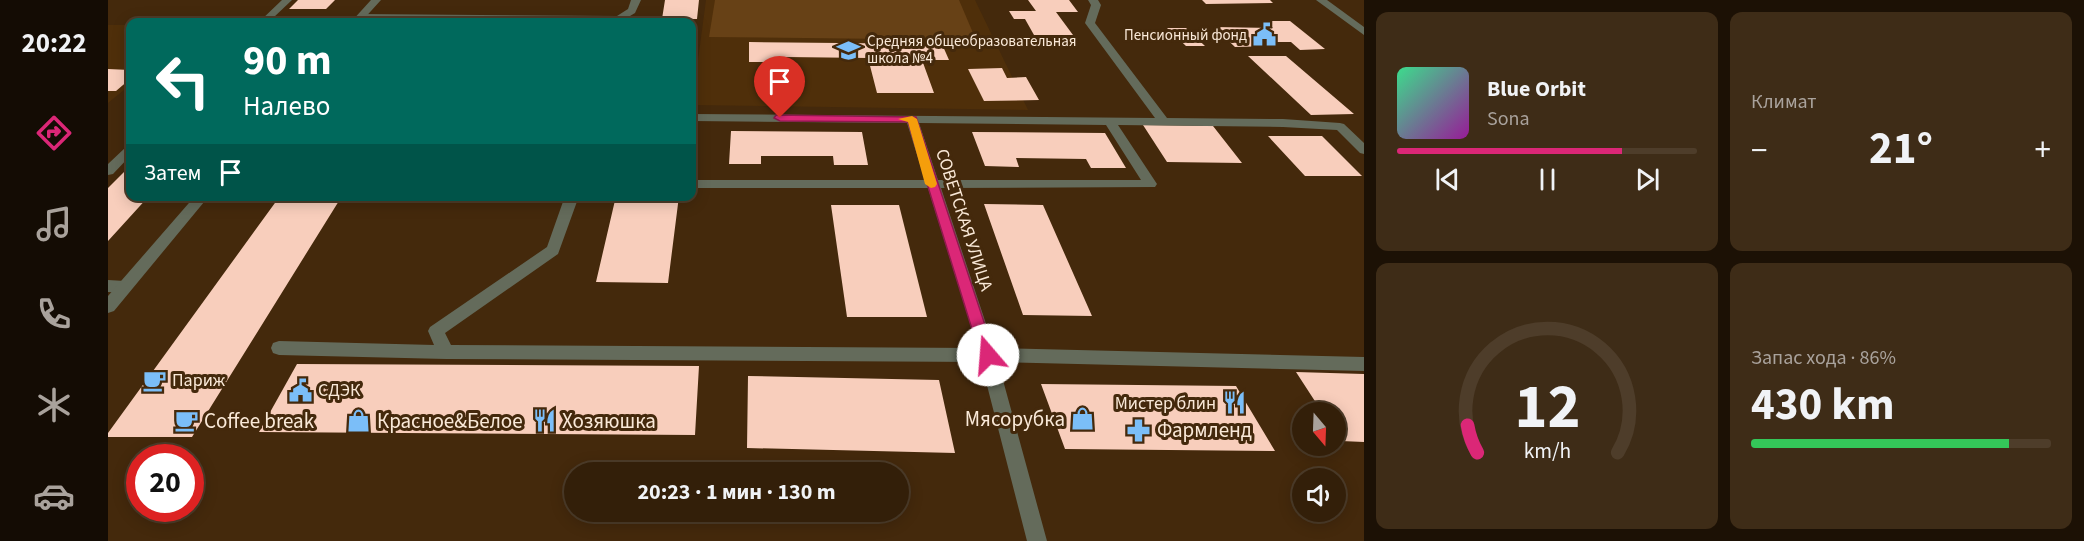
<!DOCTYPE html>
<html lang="ru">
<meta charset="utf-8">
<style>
:root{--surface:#331f09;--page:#3e2c17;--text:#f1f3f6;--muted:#a9a29c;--line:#4e3d2a;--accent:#db2777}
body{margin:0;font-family:"Source Sans 3",sans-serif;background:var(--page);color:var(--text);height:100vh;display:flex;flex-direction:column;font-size:22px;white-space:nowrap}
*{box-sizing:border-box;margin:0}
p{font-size:20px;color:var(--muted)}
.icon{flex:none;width:33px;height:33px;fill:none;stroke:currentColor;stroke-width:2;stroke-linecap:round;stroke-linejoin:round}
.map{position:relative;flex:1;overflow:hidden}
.side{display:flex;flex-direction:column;gap:12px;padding:12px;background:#1c1105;width:720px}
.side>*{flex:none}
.hud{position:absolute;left:18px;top:18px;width:570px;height:183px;border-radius:12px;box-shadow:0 3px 15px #0003,0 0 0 2px var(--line);background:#00695c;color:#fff;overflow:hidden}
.needle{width:39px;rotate:161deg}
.controls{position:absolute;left:1184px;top:402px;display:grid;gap:12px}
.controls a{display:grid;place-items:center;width:54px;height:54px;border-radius:50%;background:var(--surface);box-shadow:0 3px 15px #0003,0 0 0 2px var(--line);font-size:30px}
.speed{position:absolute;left:18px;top:444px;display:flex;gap:12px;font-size:30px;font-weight:700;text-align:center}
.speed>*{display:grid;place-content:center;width:78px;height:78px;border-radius:50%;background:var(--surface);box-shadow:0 3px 15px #0003,0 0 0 2px var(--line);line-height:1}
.speed .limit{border:9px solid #d22;background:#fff;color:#111}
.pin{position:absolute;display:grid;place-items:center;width:51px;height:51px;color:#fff;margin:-62px -26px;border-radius:50% 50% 50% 0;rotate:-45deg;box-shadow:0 0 6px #0007}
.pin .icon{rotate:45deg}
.me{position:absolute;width:66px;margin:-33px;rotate:342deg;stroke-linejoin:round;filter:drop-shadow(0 0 4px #0008)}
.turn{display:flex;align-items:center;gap:21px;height:126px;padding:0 18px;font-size:27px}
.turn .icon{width:78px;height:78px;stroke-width:2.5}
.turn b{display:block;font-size:42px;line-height:51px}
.then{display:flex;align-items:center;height:57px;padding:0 18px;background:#0003;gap:12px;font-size:22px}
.big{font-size:45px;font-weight:700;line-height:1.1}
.side .widget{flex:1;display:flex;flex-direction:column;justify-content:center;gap:9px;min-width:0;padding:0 21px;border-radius:12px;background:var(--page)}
.side .dial{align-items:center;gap:0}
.dial svg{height:156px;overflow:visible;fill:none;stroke:var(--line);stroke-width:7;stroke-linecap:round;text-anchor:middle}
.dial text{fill:var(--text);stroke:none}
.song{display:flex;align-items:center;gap:18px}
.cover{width:72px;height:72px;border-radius:9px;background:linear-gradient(135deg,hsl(150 70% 55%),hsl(300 70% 35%))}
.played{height:6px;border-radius:3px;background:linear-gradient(90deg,var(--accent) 75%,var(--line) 75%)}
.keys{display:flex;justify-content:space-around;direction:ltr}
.heat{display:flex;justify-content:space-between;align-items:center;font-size:33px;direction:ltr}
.charge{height:9px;border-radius:4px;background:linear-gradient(90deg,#34c759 86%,var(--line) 0)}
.side .tiles{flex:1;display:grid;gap:12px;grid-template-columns:repeat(2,1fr)}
.trip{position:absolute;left:456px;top:462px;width:345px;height:60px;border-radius:30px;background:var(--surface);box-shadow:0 3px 15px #0003,0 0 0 2px var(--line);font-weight:700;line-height:60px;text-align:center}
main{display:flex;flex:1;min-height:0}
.dock{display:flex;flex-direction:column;width:108px;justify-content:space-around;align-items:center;background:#140c04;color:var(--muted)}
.dock .icon{width:42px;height:42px}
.dock .selected{color:var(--accent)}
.dock b{font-size:27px;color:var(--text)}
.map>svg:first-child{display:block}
.built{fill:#4f2f0a}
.green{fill:#674116}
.building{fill:#f8cebc}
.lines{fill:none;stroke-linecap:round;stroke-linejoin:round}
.service{fill:#646b5b;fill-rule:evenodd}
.minor{fill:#646b5b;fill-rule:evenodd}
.route{fill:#db2777;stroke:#8e194d;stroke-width:1.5}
.slow{fill:#f59e0b}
.labels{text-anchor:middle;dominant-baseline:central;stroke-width:6;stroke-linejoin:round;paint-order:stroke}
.far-poi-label{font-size:15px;fill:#fae9d8;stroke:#44290c;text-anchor:end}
.street-label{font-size:18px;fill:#fae9d8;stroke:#44290c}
.poi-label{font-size:18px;fill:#fae9d8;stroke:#44290c;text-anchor:start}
.near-poi-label{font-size:21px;fill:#fae9d8;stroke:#44290c;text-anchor:start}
</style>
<main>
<nav class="dock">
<b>20:22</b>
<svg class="icon selected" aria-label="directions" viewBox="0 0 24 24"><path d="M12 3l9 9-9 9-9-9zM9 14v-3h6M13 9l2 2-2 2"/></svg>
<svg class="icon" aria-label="music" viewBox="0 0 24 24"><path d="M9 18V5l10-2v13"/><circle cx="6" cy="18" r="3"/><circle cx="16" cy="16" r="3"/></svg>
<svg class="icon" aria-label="phone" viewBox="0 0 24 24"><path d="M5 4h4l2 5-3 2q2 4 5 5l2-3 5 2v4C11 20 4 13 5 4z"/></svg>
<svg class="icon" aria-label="climate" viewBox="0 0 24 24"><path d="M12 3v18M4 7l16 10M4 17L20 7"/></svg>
<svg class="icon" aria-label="car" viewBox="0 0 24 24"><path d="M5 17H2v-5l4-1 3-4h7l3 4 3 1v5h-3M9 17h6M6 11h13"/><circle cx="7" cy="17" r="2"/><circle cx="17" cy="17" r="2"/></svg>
</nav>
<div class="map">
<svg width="1256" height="541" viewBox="0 0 1256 541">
<rect width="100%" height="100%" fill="#44290c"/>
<!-- built -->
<path class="built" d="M598,0H867L920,110L584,105Z
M0,25H22V85L0,103Z"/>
<!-- green -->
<path class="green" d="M607,0H851L868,40L601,37Z"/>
<!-- building -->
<path class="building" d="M190,0H227L218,9H181Z
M557,0H591L589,19H554Z
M920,0H961L970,12H948L965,35H926L917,19H906L901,11H928Z
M1094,0H1162L1165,3L1098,4Z
M1157,21H1182L1217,49L1192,50L1183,42H1161L1166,46L1127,47L1106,27L1165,28Z
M1059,28H1078L1097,46H1078Z
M641,42L834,44L841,60H814L826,93H769L760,58L678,57V62H641Z
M1140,56H1178L1246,114L1203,115Z
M894,68L899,78L918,77L931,100L876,101L860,69Z
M0,69L22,70V79L8,91H0Z
M1035,125L1105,126L1134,163L1059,162Z
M623,131L754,132L760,165H726L725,156H653V164H621Z
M864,132L997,133L1018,168H983L978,159L908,158L911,167L877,166Z
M1160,136H1214L1254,176H1197Z
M22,166V196H41L0,241V188Z
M172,196H234L84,437H0V433Z
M508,196H571L560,283L488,282Z
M876,204L935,205L984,316L915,315Z
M723,205H791L819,317H739Z
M189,364L591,366L587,435L151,432Z
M1188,372L1256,374V442L1233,441L1227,432V412H1214Z
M640,376L831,380L847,453L639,448Z
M933,384L1128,386L1167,451L957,449Z"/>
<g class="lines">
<!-- service -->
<path class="service" d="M174,0H184L165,18L218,19L223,22H151Z
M523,0H533L527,13L512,22L253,20L248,17L253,14L509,16L520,9Z
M980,0H990L993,5L987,23L1059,118L1175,119L1232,123L1236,124L1256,143V154L1252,153L1229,130L1175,127L1010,125L1049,184L1047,187L833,188L886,348L1256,357V371L890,362L939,541H919L873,362L338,359L171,355L165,353L163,348L165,343L171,341L326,345L320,331L322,327L439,247L457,196H471L450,254L337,333L343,345L870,348L820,188H584V180H817L799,123L584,121V114L1047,118L977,23L983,5ZM811,123L998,125L1033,180H830Z
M22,146V156L5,174L0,175V164L18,147Z
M0,280L17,281L25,287L17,293L0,292Z"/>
<!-- minor -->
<path class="minor" d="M263,0H273L253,22H243Z
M1208,0H1219L1256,27V35Z
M87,196H101L6,311L0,313V296Z"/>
</g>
<!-- route -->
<path class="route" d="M668,115L808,117L887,355L885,360L880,361L872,355L800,122L672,121L666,118Z"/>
<!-- slow -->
<path class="slow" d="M804,116L809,119L829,184L827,187L823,188L817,184L800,122L790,119Z"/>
<!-- icons -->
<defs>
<symbol id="civic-bare" viewBox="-9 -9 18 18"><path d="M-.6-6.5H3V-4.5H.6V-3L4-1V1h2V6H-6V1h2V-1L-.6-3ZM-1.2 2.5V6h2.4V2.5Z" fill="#7bbef8" stroke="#44290c" stroke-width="2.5" paint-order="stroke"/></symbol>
<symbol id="school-bare" viewBox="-9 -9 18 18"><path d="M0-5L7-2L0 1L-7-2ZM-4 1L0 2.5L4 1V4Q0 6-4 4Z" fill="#7bbef8" stroke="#44290c" stroke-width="2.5" paint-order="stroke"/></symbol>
<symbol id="cafe-bare" viewBox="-9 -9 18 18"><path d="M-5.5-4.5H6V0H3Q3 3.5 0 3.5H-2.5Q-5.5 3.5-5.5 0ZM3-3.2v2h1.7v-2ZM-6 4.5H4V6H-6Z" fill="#7bbef8" stroke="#44290c" stroke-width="2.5" paint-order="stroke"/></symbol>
<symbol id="restaurant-bare" viewBox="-9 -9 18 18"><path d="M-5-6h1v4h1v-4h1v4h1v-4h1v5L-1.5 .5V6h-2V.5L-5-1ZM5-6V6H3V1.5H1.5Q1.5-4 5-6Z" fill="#7bbef8" stroke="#44290c" stroke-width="2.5" paint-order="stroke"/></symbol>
<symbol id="shop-bare" viewBox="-9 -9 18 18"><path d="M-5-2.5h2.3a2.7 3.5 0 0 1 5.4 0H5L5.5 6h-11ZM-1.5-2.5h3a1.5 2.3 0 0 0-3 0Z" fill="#7bbef8" stroke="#44290c" stroke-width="2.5" paint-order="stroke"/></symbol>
<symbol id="pharmacy-bare" viewBox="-9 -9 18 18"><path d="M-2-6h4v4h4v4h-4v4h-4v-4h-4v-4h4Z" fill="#7bbef8" stroke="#44290c" stroke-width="2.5" paint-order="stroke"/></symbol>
</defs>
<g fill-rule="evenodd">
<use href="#civic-bare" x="1140" y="18" width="33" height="33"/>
<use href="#school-bare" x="724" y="34" width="33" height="33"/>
<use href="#cafe-bare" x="30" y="364" width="33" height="33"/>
<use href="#civic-bare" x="176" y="374" width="33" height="33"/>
<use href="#restaurant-bare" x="1110" y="386" width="33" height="33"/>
<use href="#shop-bare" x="958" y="402" width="33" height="33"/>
<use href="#cafe-bare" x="62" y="404" width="33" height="33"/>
<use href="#shop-bare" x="234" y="404" width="33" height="33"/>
<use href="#restaurant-bare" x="420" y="404" width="33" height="33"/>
<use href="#pharmacy-bare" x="1014" y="414" width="33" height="33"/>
</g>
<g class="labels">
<!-- far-poi labels -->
<g class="far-poi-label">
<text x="1139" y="35">Пенсионный фонд</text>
<text x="759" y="41" text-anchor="start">Средняя общеобразовательная<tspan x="759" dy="17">школа №4</tspan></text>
</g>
<!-- street labels -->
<g class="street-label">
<text transform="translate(856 220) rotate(72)">СОВЕТСКАЯ УЛИЦА</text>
</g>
<!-- poi labels -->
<g class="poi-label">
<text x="64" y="380">Париж</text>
<text x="210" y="390">СДЭК</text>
<text x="1108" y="403" text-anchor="end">Мистер блин</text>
</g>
<!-- near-poi labels -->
<g class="near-poi-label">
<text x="957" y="419" text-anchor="end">Мясорубка</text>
<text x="96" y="421">Coffee break</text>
<text x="269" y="421">Красное&amp;Белое</text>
<text x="454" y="421">Хозяюшка</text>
<text x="1049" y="430">Фармленд</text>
</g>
</g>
</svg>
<div class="controls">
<a><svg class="needle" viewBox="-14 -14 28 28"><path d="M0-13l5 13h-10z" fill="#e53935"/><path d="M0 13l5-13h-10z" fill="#a9a29c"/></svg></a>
<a><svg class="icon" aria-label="sound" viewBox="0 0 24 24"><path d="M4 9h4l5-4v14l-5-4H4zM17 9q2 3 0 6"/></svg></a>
</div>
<div class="speed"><div class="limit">20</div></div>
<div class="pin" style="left:672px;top:118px;background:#d93025"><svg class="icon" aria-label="arrive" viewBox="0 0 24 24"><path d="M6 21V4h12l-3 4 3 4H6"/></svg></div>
<svg class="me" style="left:880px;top:355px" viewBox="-20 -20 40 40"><circle r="19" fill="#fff"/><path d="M0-13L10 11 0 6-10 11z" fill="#db2777"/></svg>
<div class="trip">20:23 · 1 мин · 130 m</div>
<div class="hud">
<div class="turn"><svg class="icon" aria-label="left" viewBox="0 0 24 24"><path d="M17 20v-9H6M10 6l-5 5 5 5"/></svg><div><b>90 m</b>Налево</div></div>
<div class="then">Затем<svg class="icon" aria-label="arrive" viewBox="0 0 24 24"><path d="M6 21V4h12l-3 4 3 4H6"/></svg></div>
</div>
</div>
<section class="side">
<div class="tiles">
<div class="widget">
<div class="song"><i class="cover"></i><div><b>Blue Orbit</b><p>Sona</p></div></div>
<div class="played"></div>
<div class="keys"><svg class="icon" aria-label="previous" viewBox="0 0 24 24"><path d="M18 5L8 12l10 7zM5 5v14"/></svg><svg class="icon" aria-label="pause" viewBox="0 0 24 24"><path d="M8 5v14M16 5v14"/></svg><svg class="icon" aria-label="next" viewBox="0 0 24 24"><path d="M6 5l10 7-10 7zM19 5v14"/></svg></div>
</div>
<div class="widget"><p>Климат</p>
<div class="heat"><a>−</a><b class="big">21°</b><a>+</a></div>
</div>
<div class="widget dial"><svg viewBox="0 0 100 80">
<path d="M14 69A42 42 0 1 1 86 69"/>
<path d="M14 69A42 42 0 0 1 9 55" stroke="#db2777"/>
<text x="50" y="56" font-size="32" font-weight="700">12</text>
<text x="50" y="72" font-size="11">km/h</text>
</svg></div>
<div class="widget"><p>Запас хода · 86%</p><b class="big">430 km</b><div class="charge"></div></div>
</div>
</section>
</main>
